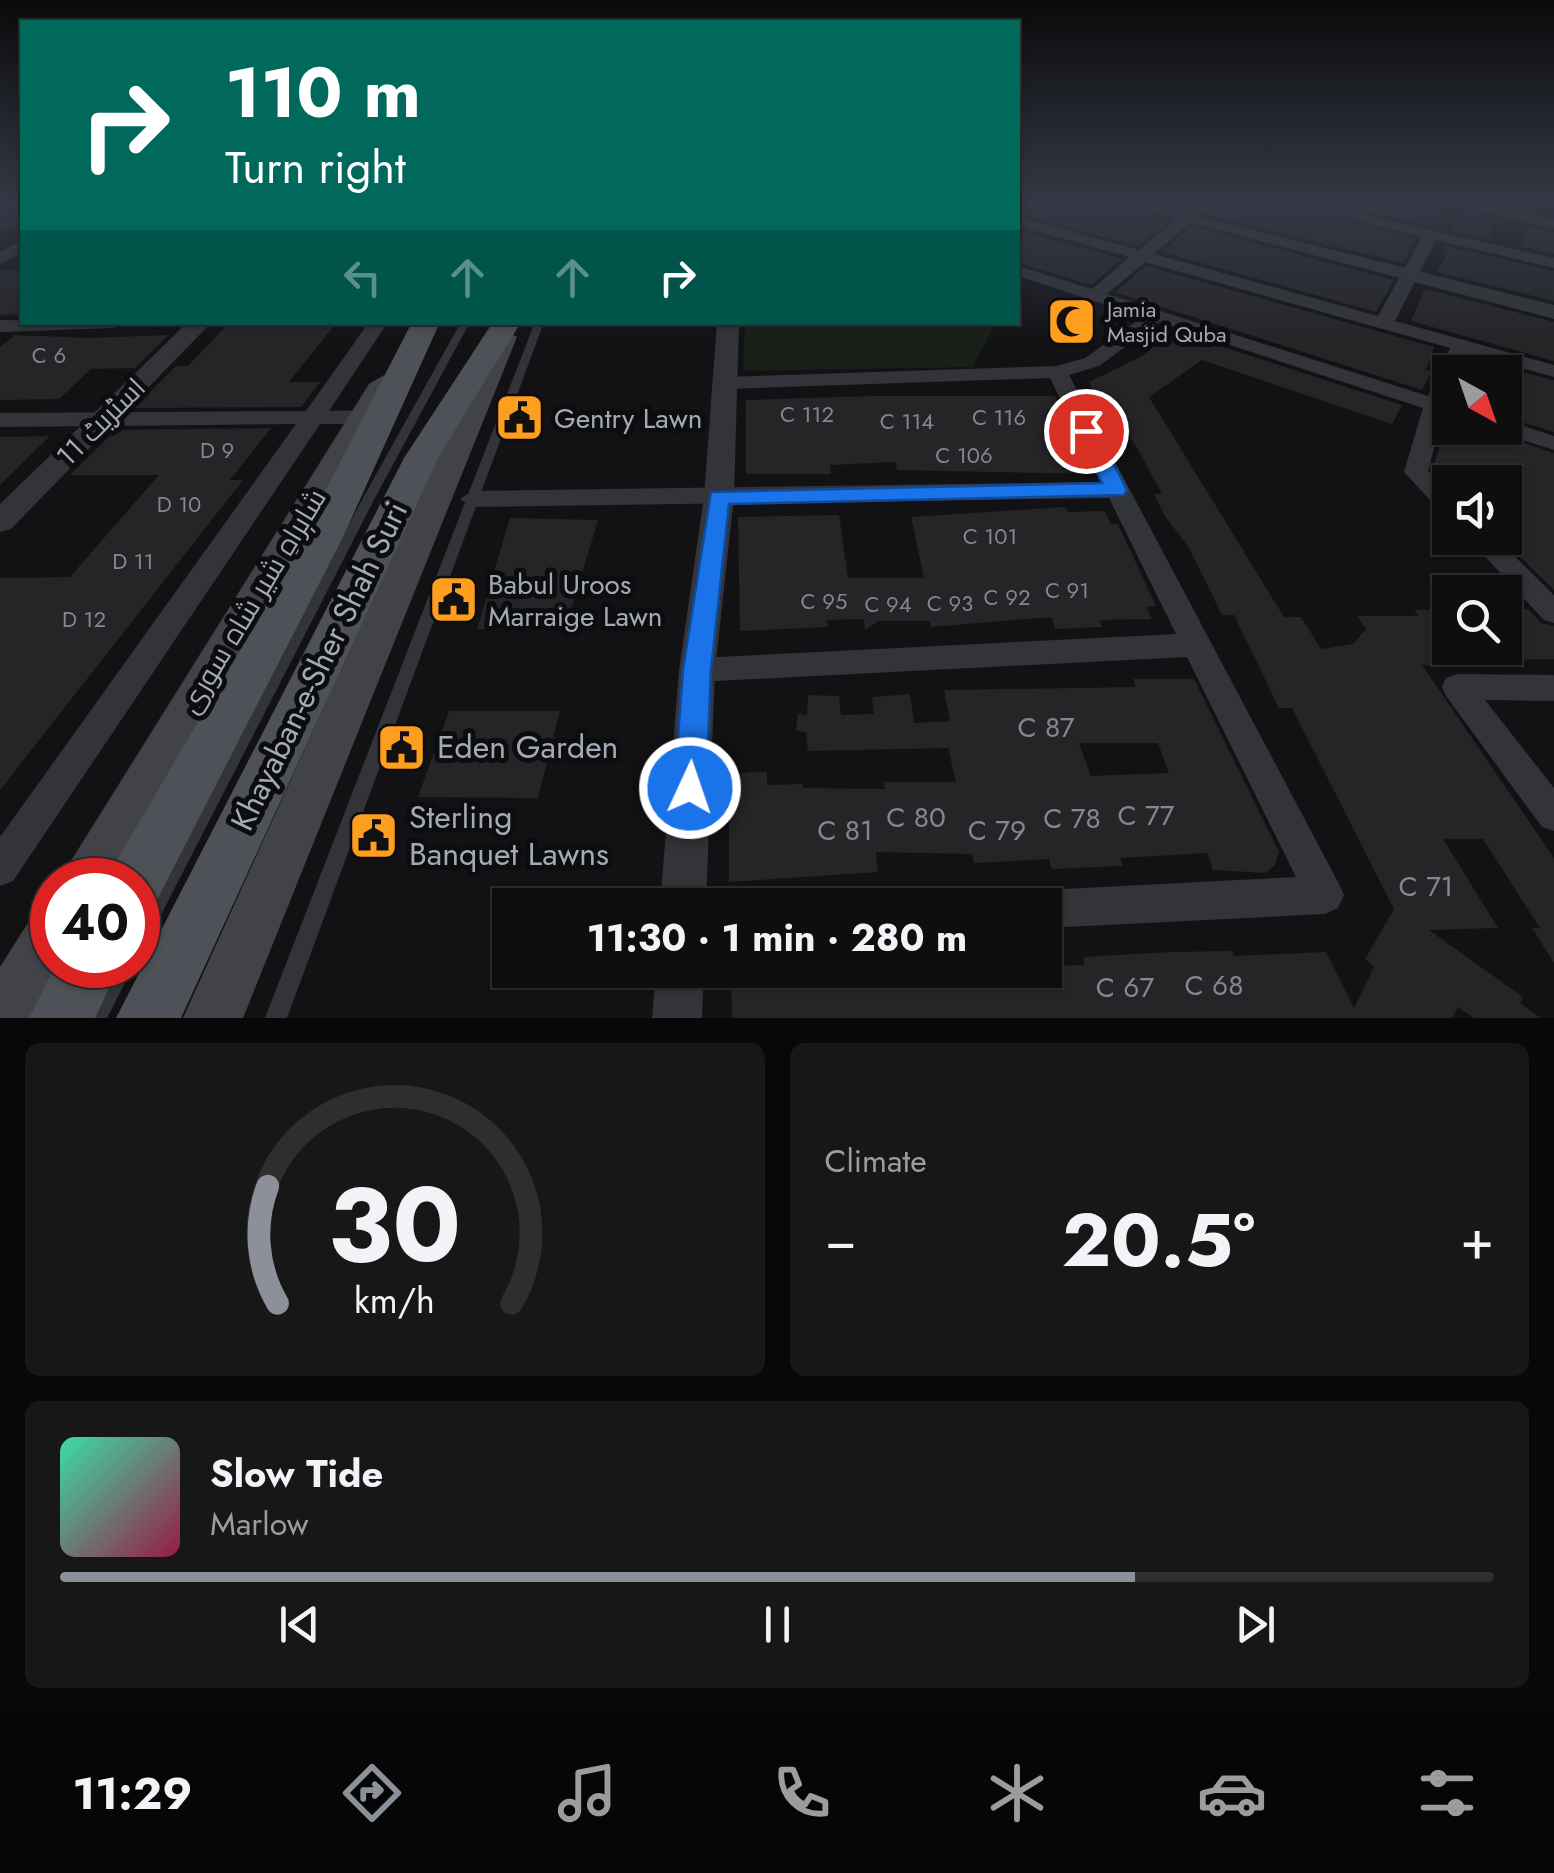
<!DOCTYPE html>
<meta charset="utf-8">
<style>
:root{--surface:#0e0e0f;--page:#171718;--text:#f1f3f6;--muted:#9b9c9e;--line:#2e2e2f;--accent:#8c9099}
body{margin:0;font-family:Jost,Cairo,sans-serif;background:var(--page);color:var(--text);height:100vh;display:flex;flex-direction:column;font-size:38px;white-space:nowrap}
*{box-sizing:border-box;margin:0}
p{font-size:32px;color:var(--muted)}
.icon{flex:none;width:55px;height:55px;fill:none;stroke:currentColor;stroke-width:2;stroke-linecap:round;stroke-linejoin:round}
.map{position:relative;height:1018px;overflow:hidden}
.panel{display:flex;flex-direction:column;gap:25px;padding:25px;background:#080808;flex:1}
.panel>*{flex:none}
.top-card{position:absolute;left:20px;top:20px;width:1000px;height:305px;border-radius:0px;box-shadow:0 2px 8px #0004,0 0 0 2px var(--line);background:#00695c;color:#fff;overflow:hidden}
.needle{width:65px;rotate:140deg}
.controls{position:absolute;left:1432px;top:355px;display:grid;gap:20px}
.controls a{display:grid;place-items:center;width:90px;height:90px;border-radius:0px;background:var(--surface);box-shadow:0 2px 8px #0004,0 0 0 2px var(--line);font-size:50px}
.speed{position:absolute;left:30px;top:858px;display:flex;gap:20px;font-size:50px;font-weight:700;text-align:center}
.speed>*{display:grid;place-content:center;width:130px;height:130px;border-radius:50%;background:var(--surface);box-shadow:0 2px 8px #0004,0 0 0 2px var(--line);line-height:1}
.speed .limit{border:15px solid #d22;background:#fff;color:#111}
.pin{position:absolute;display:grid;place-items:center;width:85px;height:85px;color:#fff;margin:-42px;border:5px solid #fff;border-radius:50%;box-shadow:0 2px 10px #0007}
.me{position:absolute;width:110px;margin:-55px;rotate:3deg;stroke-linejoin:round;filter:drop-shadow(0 0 8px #0008)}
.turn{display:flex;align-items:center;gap:35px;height:210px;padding:0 40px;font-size:45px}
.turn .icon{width:130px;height:130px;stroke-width:2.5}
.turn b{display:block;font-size:70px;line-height:85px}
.lanes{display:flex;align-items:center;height:95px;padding:0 40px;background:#0003;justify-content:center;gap:50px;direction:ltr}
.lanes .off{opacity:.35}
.big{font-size:75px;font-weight:700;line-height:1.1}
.panel .widget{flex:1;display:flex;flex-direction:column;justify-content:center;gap:15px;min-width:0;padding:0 35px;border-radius:15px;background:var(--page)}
.panel .dial{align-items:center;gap:0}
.dial svg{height:260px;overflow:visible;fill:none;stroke:var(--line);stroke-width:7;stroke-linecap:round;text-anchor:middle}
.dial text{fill:var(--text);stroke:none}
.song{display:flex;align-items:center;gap:30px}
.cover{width:120px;height:120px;border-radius:15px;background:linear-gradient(135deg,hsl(160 70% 55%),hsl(340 70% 35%))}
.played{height:10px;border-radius:5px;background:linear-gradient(90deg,var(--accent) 75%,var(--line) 75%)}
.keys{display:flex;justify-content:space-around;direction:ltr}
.heat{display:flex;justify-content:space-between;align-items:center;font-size:55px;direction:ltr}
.panel .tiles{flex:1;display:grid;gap:25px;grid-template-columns:1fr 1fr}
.widget:last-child{grid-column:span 2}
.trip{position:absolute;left:492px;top:888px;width:570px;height:100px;border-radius:0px;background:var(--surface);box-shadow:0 2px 8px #0004,0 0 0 2px var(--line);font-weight:700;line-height:100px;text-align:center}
.tab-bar{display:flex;height:160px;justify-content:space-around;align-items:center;background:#060606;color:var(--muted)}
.tab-bar .icon{width:70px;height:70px}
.tab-bar .on{color:var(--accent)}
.tab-bar b{font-size:45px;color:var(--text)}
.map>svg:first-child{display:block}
.green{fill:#181f18}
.building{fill:#252528;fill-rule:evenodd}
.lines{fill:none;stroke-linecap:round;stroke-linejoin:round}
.service{fill:#333439;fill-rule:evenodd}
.minor{fill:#333439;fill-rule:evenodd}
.tertiary{fill:#333439;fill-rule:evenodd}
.secondary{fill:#414349;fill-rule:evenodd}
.primary{fill:#4e5258;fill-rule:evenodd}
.route{fill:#1a73e8;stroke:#114b97;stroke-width:2.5}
.labels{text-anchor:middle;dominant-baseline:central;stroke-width:10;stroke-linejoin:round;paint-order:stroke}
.far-poi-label{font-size:22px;fill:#a2aab5;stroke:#0d0d0f;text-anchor:start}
.number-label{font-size:22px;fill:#828891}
.poi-label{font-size:28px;fill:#a2aab5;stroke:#0d0d0f;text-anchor:start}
.street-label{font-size:28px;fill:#a2aab5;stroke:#0d0d0f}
.near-number-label{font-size:28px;fill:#828891}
.near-street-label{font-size:32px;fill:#a2aab5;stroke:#0d0d0f}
.near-poi-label{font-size:32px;fill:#a2aab5;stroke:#0d0d0f;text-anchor:start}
</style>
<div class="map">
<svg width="1554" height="1018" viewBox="0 0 1554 1018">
<rect width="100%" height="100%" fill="#121214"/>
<!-- green -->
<path class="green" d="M745,323V322L996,323L973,367L743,371Z"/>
<!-- building -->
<path class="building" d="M12,201H22V230H0V210Z
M1018,201H1106L1170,221L1138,246L1018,214Z
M1218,201H1275L1416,239L1403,263L1206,214Z
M1318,201H1425L1445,206L1431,226Z
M1462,211L1494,218L1489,239L1452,231Z
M1191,226L1393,280H1394L1376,312L1162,252Z
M1528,227L1554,232V254L1520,246Z
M1018,230L1122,259L1091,285L1018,263Z
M1445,246L1554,271V301L1436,272L1447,255L1442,254Z
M1146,266L1434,347L1426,370L1432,371L1422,390L1115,292Z
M0,270H22V314L0,315Z
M1425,289L1554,322V361L1411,321Z
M230,322H337L289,382H320L301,407L134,408L176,366H188Z
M1168,329L1402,405L1392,424L1202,360L1149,397L1284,617H1301L1321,649L1353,644L1366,629L1357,616H1419L1414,610H1450V648H1479L1492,664L1422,665L1554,858V963L1532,928H1540L1483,839H1443L1498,928L1429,930L1523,997L1520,1003L1541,1018H1474L1458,1007L1452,1018H732L731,970H1045V966L1085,965L1083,957L1170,952L1232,951L1234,956L1326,952L1354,1008L1374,967L1365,959L1394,909L1292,708H1279L1234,615H1222L1189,548L1165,516L1154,494H1162L1136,446L1104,397H1095L1089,382L1148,353L1138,349L1153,338L1158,340Z
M15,335L89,338L169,335L135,368L91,369L59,399L0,400V347Z
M1474,359L1554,380V432L1505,417V372H1468Z
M870,396H1055L1079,455H1084L1093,474L897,470L895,462L830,465L831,474H746V400Z
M271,428L230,480H243L0,790V578L70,577L159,475H70L116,430Z
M1446,428H1480L1554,453V590L1501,538H1505V482H1450V487L1432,470Z
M50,436L0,485V437Z
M1065,507L1068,512L1105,511L1111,524H1118L1156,606L1146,607L1152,619L1099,620L1102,627L1055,629L1052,617L931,627L930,621H879L865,630L864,619L827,620L828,627L740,631L738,517L839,515L848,578H924L911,517Z
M510,518L598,520L565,630L477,629Z
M1505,609H1528L1541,623L1554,626V659L1505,660Z
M1133,679H1194L1279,852L1275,865L1266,873L1213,870L1208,853L1120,858L1123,866L1052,869L1049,859L974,863L972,854L876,852L878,872L729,882V773L767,772V785L803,784V788L885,789L884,782H956L948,748L808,751L806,732L796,731L798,714L807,715L808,695L839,696L841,715L874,714L872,697L910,694L914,723L950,721L944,690L1136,687ZM1079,743H1158L1169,773L1091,776Z
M449,711H560L538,798L418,797Z"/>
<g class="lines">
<!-- service -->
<path class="service" d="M461,322H470L376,496L145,946L138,949V920L364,496Z
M535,322H544L287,1018H265Z
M113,965H134L107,1018H85Z"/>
<!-- minor -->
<path class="minor" d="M0,201H9L0,206Z
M1200,201H1215L1154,254L1378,316L1422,237L1279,201H1303L1554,258V268L1436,240L1395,321L1554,365V377L1467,353L1459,372H1450V416L1443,415L1428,471L1450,492V514L1441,512L1404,472L1423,408L1159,322L1099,366L1069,375L1338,882L1344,895L1338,908L1325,914L1045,928V905H1027L1031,895L1045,890L1296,877L1187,657L697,682L686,679L682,670L686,661L697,658L1176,634L1109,498L472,507L460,499L472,491L1101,482L1050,378L724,389L714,383L724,377L1056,366L1085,358L1143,317L1018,276V266L1092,289L1130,257L1018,226V217L1139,250ZM1145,262L1450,348L1428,396L1107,294Z
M1438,201H1464L1554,219V229Z
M22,240V252L0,264V252Z
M0,320L122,322L113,328L0,332Z
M369,322H388L329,411L364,410L375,417L364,424H320L13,881L0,886V837L296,424L0,427V413L306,411Z
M1505,420L1554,436V450L1497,432L1494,428H1505Z
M1468,538H1496L1554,595V623L1544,620Z
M1457,674L1554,675V701L1485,700L1554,788V831L1542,827L1446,696L1442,687L1446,678Z"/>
<!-- tertiary -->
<path class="tertiary" d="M1110,201H1137L1554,305V319Z
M188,322H212L11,529L0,532V504Z
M717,322H739L734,497L715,670L706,905H660L679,670L704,497Z
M656,970H704L702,1018H652Z"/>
<!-- secondary -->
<path class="secondary" d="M504,329L517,337L243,1018H183L491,337Z
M384,375L399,384L114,880H59L369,384Z
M52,906V965H65L35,1018H0V967L33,915Z"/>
<!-- primary -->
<path class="primary" d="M412,322H440L344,535L157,900L138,907V880H109L117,860L270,599Z
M493,322H521L438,458L181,1018H116L404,458Z
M56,965H120L95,1018H29Z"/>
</g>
<!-- sky -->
<linearGradient id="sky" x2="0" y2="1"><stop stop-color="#0a0a0b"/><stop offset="0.59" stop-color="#333945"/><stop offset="1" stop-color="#333945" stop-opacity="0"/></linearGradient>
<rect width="1554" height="343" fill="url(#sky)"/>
<!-- route -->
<path class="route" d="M1086,425L1097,431L1127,490L1124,495L729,504L711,670L706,788L701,797L690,802L679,797L674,788L683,670L711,492L1102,483L1076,431Z"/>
<!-- icons -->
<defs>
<symbol id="mosque-square" viewBox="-11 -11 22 22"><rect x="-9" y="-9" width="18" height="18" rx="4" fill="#fe9e1f" stroke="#0d0d0f"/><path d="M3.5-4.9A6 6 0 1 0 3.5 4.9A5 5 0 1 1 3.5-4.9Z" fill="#111"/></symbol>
<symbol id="civic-square" viewBox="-11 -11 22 22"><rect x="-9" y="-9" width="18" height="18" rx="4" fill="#fe9e1f" stroke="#0d0d0f"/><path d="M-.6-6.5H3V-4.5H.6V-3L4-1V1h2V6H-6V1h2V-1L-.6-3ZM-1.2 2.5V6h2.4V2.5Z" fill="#111"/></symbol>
</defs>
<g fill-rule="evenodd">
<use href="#mosque-square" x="1044" y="294" width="55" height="55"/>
<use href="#civic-square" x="492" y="390" width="55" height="55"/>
<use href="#civic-square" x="426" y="572" width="55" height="55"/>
<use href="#civic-square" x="374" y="720" width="55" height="55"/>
<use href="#civic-square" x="346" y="808" width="55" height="55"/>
</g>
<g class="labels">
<!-- far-poi labels -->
<g class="far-poi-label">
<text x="1107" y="309">Jamia<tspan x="1107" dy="25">Masjid Quba</tspan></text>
</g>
<!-- number labels -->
<g class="number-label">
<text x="49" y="355">C 6</text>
<text x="807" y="414">C 112</text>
<text x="999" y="417">C 116</text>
<text x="907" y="421">C 114</text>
<text x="217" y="450">D 9</text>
<text x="964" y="455">C 106</text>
<text x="179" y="504">D 10</text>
<text x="990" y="536">C 101</text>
<text x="133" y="561">D 11</text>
<text x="1067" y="590">C 91</text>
<text x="1007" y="597">C 92</text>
<text x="824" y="601">C 95</text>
<text x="950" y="603">C 93</text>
<text x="888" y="604">C 94</text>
<text x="84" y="619">D 12</text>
</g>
<!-- poi labels -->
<g class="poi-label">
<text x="554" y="418">Gentry Lawn</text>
<text x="488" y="584">Babul Uroos<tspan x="488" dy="32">Marraige Lawn</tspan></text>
</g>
<!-- street labels -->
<g class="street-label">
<text transform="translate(101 422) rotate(-45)">اسٹریٹ 11</text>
<text transform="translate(253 601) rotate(-59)">شاہراہِ شیر شاہ سوری</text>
</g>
<!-- near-number labels -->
<g class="near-number-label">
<text x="1046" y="727">C 87</text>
<text x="1146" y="815">C 77</text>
<text x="916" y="817">C 80</text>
<text x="1072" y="818">C 78</text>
<text x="845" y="830">C 81</text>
<text x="997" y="830">C 79</text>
<text x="1426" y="886">C 71</text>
<text x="1214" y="985">C 68</text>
<text x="1125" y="987">C 67</text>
</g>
<!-- near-street labels -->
<g class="near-street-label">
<text transform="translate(319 666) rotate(-64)">Khayaban-e-Sher Shah Suri</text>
</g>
<!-- near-poi labels -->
<g class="near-poi-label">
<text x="437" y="747">Eden Garden</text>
<text x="409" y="817">Sterling<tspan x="409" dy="37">Banquet Lawns</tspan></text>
</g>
</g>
</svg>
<div class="controls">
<a><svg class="needle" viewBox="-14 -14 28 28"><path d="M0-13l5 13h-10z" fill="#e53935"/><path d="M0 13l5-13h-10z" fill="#9b9c9e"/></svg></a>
<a><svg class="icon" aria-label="sound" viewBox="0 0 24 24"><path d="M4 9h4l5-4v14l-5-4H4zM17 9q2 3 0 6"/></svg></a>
<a><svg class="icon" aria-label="search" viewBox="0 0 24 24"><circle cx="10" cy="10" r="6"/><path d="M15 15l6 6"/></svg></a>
</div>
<div class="speed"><div class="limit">40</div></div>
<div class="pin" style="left:1086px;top:431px;background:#d93025"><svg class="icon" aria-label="arrive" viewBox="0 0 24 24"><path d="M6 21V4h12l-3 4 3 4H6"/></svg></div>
<svg class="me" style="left:690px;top:788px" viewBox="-20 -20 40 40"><circle r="17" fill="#1a73e8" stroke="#fff" stroke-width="3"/><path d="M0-11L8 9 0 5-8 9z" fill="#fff"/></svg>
<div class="trip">11:30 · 1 min · 280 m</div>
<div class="top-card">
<div class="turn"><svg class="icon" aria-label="right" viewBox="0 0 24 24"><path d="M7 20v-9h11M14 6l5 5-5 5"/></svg><div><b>110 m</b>Turn right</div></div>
<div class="lanes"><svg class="icon off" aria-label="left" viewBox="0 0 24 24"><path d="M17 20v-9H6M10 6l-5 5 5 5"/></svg><svg class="icon off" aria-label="ahead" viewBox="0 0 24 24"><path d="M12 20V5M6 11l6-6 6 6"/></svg><svg class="icon off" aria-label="ahead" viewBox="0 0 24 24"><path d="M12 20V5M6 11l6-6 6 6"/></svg><svg class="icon" aria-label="right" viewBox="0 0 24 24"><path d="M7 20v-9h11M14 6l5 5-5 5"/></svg></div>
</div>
</div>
<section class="panel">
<div class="tiles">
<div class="widget dial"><svg viewBox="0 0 100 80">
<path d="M14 69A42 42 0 1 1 86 69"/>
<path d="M14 69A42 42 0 0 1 11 33" stroke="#8c9099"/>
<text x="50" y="56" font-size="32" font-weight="700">30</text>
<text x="50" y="72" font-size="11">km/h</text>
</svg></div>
<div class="widget"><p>Climate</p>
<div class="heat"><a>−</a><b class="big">20.5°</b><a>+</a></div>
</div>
<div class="widget">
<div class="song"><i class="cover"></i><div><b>Slow Tide</b><p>Marlow</p></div></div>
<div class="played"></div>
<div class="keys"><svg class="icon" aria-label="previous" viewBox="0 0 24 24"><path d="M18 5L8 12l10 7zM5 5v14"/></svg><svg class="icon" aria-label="pause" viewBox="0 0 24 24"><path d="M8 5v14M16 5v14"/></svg><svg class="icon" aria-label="next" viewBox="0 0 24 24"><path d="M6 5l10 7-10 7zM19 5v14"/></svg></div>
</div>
</div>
</section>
<nav class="tab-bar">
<b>11:29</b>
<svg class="icon on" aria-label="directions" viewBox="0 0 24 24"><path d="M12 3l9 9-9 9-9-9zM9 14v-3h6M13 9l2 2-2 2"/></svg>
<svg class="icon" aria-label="music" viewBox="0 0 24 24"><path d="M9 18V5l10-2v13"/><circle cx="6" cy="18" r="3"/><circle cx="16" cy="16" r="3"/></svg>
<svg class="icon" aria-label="phone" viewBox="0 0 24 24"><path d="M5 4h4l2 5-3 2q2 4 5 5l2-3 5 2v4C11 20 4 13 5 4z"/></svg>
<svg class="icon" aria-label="climate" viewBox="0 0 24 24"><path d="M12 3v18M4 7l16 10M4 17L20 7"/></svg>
<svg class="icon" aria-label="car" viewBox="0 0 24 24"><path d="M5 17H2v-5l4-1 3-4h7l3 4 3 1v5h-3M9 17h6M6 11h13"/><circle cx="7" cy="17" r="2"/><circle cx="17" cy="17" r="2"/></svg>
<svg class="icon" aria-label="filters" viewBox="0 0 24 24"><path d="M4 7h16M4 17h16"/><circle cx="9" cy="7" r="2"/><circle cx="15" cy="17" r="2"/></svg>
</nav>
